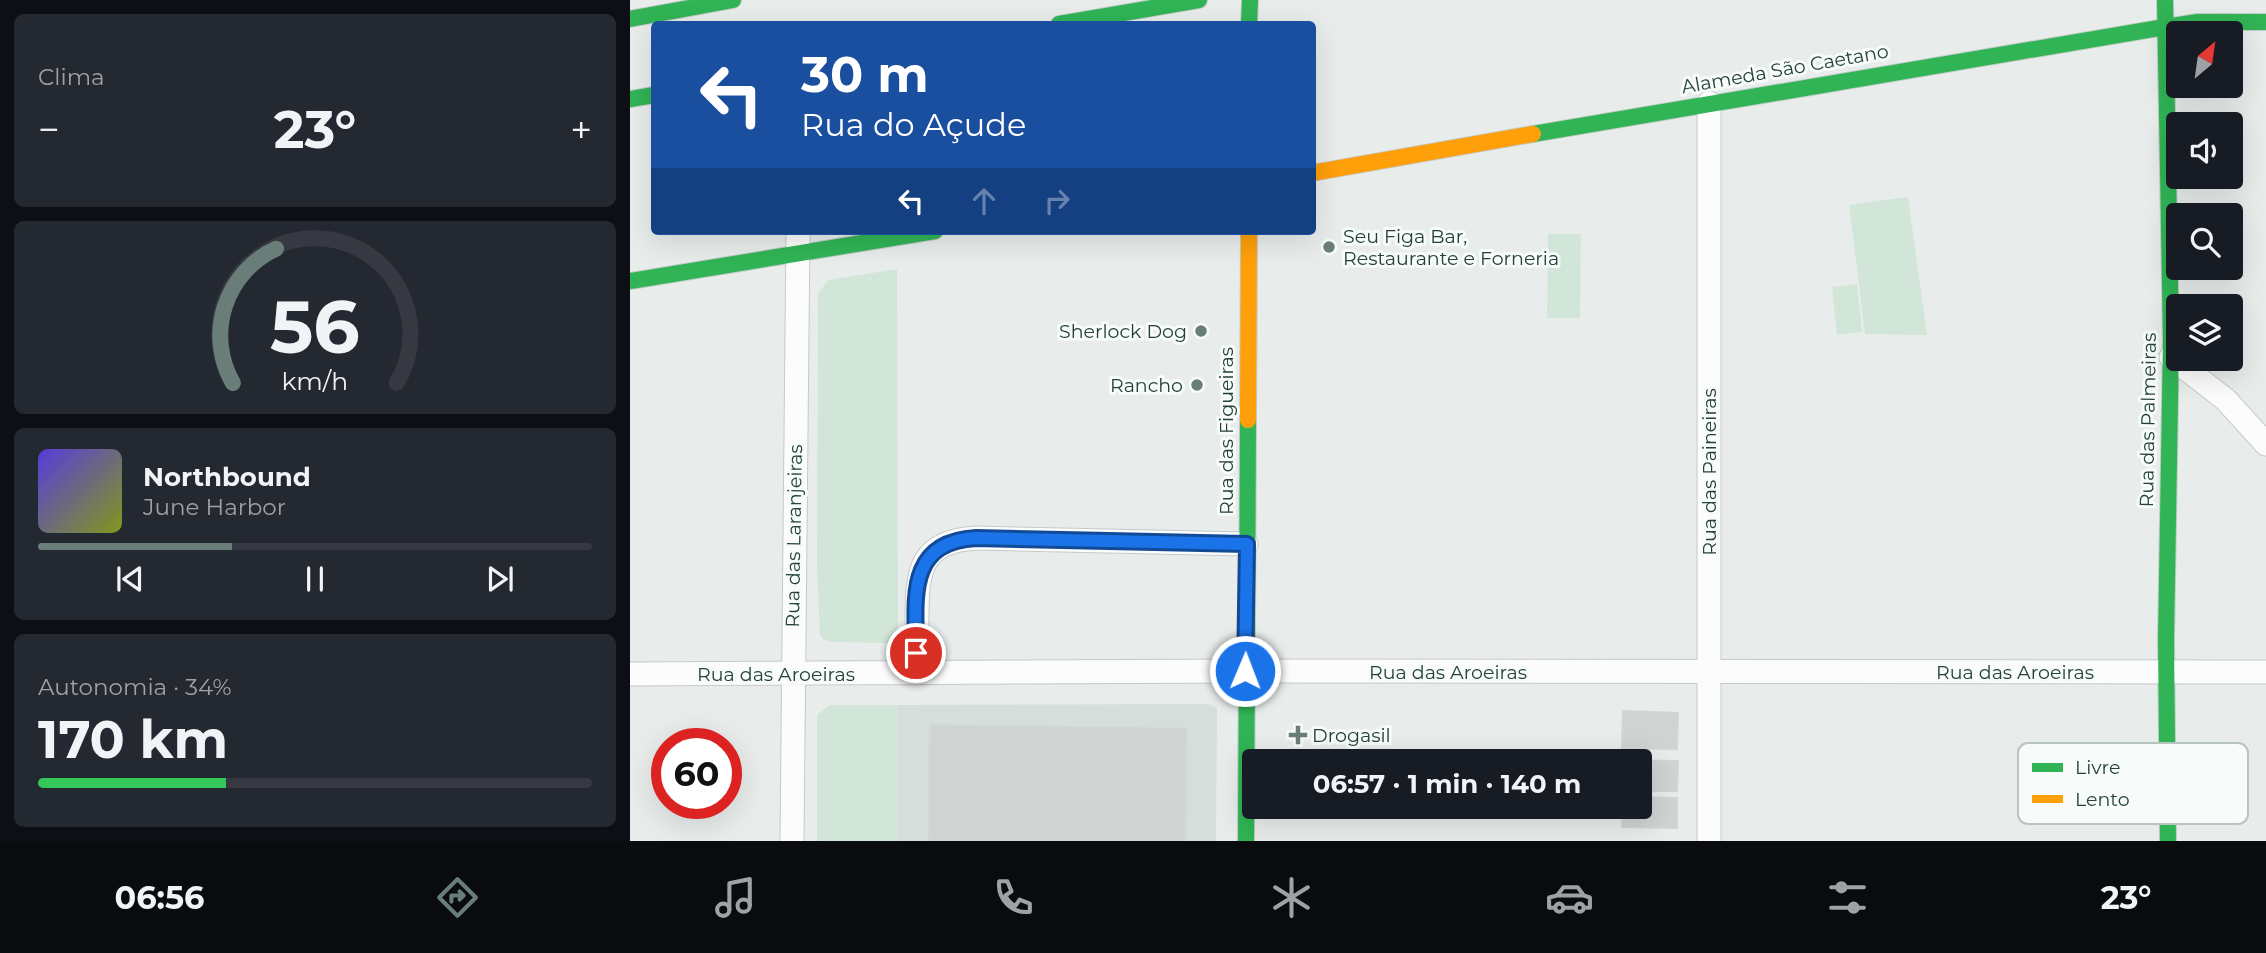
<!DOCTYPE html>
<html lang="pt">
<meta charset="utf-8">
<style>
:root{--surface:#171b24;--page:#242831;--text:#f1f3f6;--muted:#9ea1a6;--line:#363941;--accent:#697e78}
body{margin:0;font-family:Montserrat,sans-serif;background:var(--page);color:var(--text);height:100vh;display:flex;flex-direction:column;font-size:26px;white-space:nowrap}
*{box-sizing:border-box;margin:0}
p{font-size:23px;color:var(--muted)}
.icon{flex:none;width:38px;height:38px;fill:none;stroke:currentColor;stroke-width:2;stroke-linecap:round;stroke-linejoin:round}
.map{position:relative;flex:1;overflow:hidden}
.side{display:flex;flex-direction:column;gap:14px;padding:14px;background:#0d0f14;width:630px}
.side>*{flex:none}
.hud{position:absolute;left:21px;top:21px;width:665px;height:214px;border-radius:7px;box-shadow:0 7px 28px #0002;background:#1a4fa0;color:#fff;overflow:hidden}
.needle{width:46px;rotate:29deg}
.controls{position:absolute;left:1536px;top:21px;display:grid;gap:14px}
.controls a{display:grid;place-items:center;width:77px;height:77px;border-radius:7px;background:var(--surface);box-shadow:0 7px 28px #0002;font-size:35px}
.speed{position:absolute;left:21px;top:728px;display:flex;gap:14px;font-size:35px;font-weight:700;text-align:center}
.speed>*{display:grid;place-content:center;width:91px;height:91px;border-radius:50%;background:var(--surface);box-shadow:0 7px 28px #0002;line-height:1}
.speed .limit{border:10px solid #d22;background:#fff;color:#111}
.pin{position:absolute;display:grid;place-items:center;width:60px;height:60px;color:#fff;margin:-30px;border:4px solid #fff;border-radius:50%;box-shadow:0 2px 7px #0007}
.me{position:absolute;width:77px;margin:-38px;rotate:1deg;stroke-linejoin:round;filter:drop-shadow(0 0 5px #0008)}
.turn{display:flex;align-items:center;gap:24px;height:147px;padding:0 35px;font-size:32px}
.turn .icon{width:91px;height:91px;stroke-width:2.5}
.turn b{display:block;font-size:49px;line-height:60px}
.lanes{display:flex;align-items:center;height:66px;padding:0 35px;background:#0003;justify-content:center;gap:35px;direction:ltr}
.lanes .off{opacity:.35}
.big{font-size:52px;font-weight:700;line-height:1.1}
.side .card{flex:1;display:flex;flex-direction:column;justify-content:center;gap:10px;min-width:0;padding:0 24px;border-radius:10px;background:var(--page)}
.side .dial{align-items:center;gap:0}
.dial svg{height:182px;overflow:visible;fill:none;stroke:var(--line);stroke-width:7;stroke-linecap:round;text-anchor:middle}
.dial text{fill:var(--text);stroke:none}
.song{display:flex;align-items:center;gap:21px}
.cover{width:84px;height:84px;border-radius:10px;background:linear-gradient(135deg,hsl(250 70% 55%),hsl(70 70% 35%))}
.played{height:7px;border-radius:4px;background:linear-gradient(90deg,var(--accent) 35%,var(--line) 35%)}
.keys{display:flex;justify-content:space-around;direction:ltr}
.heat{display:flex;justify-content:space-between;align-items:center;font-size:38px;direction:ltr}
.charge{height:10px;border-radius:5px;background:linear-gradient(90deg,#34c759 34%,var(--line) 0)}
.trip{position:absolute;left:612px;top:749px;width:410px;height:70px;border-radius:7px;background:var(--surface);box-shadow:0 7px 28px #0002;font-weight:700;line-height:70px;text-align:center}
.tab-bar{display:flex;height:112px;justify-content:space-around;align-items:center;background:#090b0e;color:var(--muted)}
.tab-bar .icon{width:49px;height:49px}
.tab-bar .selected{color:var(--accent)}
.tab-bar b{font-size:32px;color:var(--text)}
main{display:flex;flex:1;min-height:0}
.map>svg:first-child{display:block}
.built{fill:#d6dedb}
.green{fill:#d1e6d8}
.building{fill:#cfd4d2;stroke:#d1d6d4;stroke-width:2}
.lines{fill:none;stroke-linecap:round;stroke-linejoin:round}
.street-casing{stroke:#c5cac8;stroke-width:25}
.fast-casing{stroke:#c3cbc8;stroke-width:18}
.slow-casing{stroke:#c3cbc8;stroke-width:18}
.street{stroke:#fcfcfc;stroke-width:23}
.fast{stroke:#30b455;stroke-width:16}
.slow{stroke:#ff9f0a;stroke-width:16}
.route-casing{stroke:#114b97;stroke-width:18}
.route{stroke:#1a73e8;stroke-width:12}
.poi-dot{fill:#697e78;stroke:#f7fbf9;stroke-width:2.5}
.labels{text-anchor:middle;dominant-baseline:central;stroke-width:6;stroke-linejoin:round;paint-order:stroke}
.street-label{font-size:19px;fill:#24423a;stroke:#f7fbf9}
.poi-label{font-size:19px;fill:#24423a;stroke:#f7fbf9;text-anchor:start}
.key{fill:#f7fbf9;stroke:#b8c4c0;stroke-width:2}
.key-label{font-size:19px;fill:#24423a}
</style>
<main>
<section class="side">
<div class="card"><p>Clima</p>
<div class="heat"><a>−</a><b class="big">23°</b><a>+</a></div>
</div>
<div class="card dial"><svg viewBox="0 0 100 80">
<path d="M14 69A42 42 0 1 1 86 69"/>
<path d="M14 69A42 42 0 0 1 33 10" stroke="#697e78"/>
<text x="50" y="56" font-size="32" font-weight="700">56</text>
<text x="50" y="72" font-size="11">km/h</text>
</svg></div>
<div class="card">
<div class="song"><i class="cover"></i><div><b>Northbound</b><p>June Harbor</p></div></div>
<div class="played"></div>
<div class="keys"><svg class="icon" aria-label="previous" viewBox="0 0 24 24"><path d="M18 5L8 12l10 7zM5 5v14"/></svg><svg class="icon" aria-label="pause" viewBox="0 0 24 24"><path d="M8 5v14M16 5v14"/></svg><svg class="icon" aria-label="next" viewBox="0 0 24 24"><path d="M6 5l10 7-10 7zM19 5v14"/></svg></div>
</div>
<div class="card"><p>Autonomia · 34%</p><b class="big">170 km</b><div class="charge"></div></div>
</section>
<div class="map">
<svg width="1636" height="841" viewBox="0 0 1636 841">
<rect width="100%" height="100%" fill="#e8edeb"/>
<!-- built -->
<path class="built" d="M578,704L587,708L586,841H268V705Z"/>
<!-- green -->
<path class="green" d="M1278,197L1297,335L1235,334L1219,205Z
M918,234H951L950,318H917Z
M267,269L268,633L257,643L203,642L194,640L190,635L187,568L188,294L198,280Z
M1227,284L1232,332L1207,335L1202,287Z
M200,705H268V841H187V715Z"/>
<!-- building -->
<path class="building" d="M993,711L1048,713L1047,749L992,748Z
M300,725L556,729L555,841H299Z
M993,760L1048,761L1047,791H1010V761Z
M1010,797L1047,798V828L992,827L993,807H1010Z"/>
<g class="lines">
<defs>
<path id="street" d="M1079,103V841
M1541,357L1596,400L1636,444
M286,673C286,655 287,636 287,618C287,571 290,541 346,538L616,544
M0,674L615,671L1636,672
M162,841L168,231"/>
<path id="fast" d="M1535,0L1541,340L1536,640L1538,841
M0,19L103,0
M429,24L569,0
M619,24L620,0
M0,99L24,95
M903,134L1535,27L1568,22H1636
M0,281L305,231
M616,841L618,420"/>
<path id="slow" d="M682,173L903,134
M618,420L619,231"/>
</defs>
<!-- street casing -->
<use href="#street" class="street-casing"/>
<!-- fast casing -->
<use href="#fast" class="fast-casing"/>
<!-- slow casing -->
<use href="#slow" class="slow-casing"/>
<!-- street -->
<use href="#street" class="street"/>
<!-- fast -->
<use href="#fast" class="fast"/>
<!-- slow -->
<use href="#slow" class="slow"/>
</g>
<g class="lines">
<defs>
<path id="route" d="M286,653C286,601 275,542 346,538L617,544L615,671"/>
</defs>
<!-- route casing -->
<use href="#route" class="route-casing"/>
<!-- route -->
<use href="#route" class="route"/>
</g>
<!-- markers -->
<g class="poi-dot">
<circle cx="699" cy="247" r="7"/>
<circle cx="571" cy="331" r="7"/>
<circle cx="567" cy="385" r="7"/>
<path d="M664.5 724.5h7v7h7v7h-7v7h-7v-7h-7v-7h7z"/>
</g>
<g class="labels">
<!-- street labels -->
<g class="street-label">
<text transform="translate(1155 69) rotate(-10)">Alameda São Caetano</text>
<text transform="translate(1518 420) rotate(-89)">Rua das Palmeiras</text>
<text transform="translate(596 431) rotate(-90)">Rua das Figueiras</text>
<text transform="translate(1079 472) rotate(-90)">Rua das Paineiras</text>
<text transform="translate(164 536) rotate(-89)">Rua das Laranjeiras</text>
<text x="818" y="672">Rua das Aroeiras</text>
<text x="1385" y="672">Rua das Aroeiras</text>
<text x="146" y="674">Rua das Aroeiras</text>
</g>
<!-- poi labels -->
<g class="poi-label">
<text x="713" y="236">Seu Figa Bar,<tspan x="713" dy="22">Restaurante e Forneria</tspan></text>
<text x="557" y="331" text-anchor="end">Sherlock Dog</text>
<text x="553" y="385" text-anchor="end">Rancho</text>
<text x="682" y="735">Drogasil</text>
</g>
</g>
<!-- legend -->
<rect x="1388" y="743" width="230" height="81" rx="10" class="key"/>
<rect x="1402" y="763" width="31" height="9" fill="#30b455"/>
<rect x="1402" y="795" width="31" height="8" fill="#ff9f0a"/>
<g class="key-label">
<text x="1445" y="774">Livre</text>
<text x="1445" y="806">Lento</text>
</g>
</svg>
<div class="controls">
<a><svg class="needle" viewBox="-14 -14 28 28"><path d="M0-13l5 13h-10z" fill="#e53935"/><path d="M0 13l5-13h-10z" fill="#9ea1a6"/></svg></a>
<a><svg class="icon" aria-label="sound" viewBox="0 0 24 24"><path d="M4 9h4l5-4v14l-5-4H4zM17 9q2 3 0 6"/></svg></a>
<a><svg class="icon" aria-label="search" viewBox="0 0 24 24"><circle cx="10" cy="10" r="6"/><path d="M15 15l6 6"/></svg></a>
<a><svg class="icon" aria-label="layers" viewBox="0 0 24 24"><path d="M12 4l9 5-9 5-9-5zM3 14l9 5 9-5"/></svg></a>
</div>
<div class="speed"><div class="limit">60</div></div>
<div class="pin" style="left:286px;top:653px;background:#d93025"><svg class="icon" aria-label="arrive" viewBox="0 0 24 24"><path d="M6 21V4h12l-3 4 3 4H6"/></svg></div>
<svg class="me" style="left:615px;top:671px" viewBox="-20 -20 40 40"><circle r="17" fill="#1a73e8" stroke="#fff" stroke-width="3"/><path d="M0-11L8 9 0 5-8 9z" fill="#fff"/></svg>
<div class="trip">06:57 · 1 min · 140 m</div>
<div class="hud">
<div class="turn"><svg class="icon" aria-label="left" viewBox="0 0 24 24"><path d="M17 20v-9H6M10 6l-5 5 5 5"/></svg><div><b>30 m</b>Rua do Açude</div></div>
<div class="lanes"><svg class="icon" aria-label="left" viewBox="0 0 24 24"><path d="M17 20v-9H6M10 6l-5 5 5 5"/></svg><svg class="icon off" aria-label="ahead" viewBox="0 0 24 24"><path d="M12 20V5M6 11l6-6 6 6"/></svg><svg class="icon off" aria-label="right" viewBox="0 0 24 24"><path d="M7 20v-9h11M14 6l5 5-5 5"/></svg></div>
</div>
</div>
</main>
<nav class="tab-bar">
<b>06:56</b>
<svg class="icon selected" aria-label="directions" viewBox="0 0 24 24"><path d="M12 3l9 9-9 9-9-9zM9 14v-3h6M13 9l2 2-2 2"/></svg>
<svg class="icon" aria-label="music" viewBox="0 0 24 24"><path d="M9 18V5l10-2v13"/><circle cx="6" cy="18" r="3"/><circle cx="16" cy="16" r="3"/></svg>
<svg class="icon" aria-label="phone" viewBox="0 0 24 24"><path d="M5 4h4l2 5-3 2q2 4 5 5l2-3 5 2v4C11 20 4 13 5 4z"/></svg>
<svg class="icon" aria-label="climate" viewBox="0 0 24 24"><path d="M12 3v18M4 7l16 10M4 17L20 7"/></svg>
<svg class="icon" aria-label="car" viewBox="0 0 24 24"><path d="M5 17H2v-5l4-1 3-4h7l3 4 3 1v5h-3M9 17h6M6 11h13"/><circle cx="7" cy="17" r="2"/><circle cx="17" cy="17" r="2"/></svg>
<svg class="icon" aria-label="filters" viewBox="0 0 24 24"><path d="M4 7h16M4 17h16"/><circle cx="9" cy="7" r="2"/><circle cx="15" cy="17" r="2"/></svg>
<b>23°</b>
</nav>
